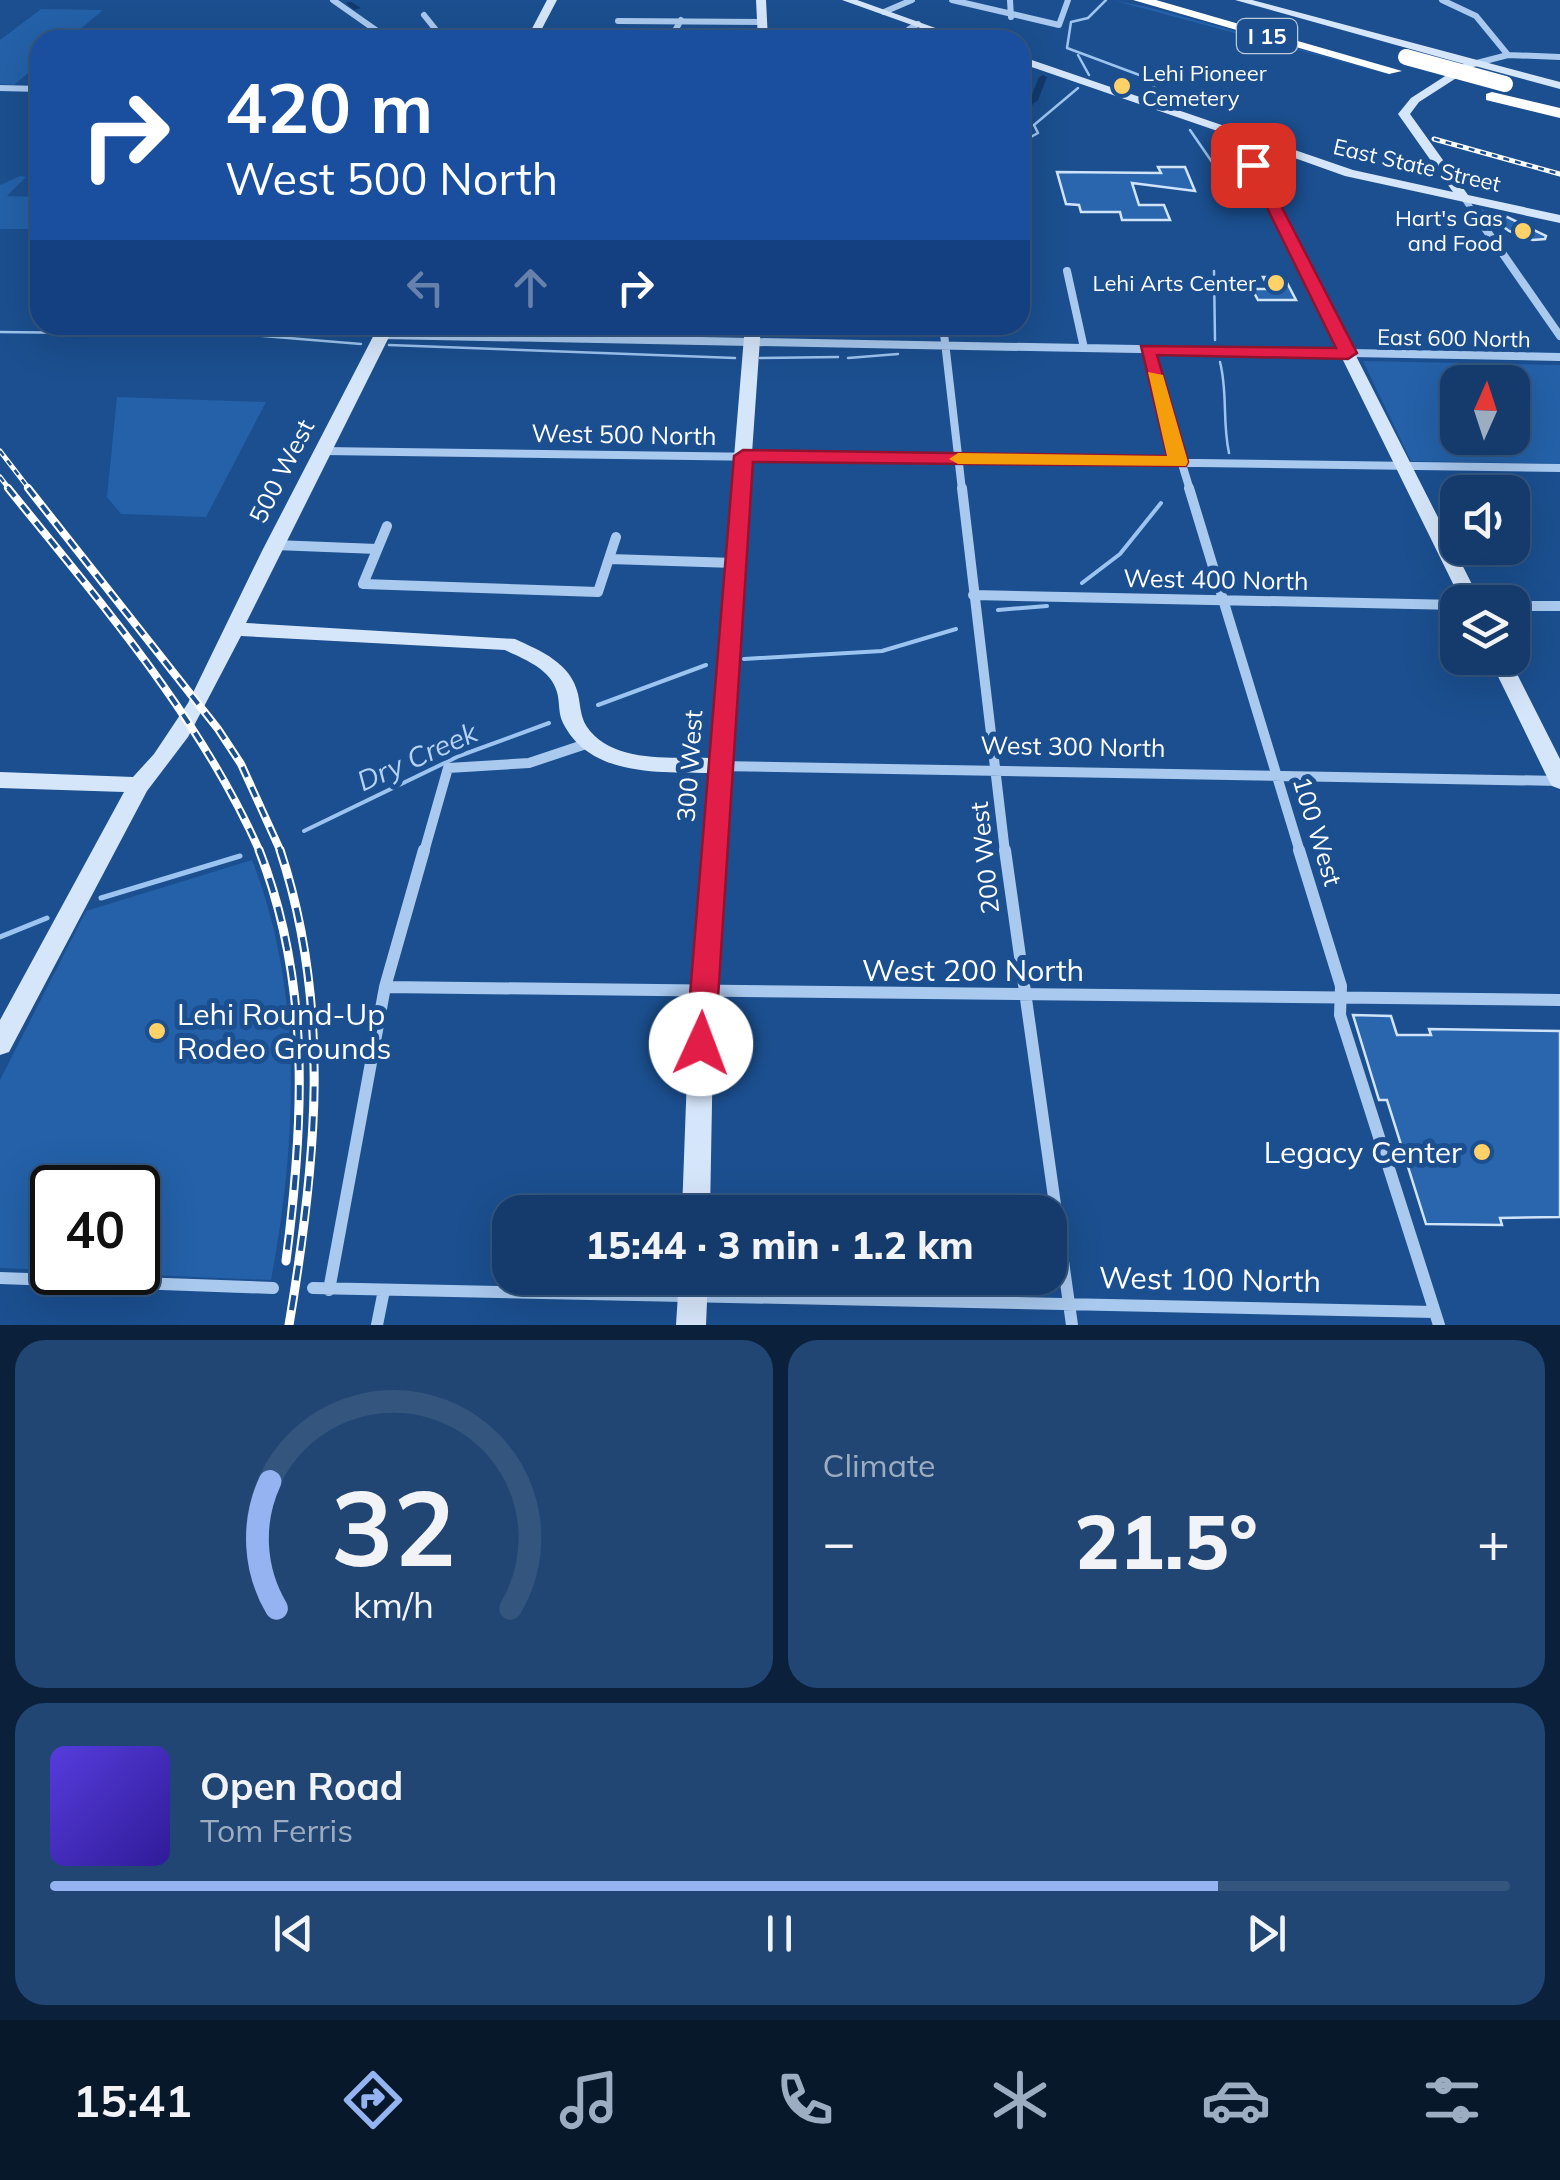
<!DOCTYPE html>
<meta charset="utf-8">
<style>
:root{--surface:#143b6b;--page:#214673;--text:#f1f3f6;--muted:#9dadc1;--line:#33557e;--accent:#95b2f1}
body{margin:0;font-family:Mulish,sans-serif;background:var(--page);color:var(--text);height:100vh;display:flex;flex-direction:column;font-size:38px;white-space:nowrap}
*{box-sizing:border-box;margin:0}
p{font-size:32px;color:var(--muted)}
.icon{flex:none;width:55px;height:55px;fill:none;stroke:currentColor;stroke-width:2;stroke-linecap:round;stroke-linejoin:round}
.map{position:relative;height:1325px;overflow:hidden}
.drawer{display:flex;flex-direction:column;gap:15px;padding:15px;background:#0b203b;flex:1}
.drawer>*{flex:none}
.hud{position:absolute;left:30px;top:30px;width:1000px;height:305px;border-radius:30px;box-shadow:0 10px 40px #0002,0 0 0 2px var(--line);background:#1a4fa0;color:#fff;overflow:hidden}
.needle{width:65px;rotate:3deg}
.tools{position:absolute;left:1440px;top:365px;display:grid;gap:20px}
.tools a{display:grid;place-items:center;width:90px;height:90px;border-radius:20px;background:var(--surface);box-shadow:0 10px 40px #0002,0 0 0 2px var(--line);font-size:50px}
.speed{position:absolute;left:30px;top:1165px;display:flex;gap:20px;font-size:50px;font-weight:700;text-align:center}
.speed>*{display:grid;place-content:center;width:130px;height:130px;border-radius:50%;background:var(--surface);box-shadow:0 10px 40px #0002,0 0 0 2px var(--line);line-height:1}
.speed .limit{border:5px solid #111;border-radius:15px;background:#fff;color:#111}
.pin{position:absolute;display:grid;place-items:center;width:85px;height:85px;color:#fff;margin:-42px;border-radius:20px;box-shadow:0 5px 15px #0006}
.me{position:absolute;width:110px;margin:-55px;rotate:2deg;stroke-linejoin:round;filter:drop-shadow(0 0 8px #0008)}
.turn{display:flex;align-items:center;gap:35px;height:210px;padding:0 30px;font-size:45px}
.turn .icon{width:130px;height:130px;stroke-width:2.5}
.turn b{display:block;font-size:70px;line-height:85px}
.lanes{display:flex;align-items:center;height:95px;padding:0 30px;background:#0003;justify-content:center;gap:50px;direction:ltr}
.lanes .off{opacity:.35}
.big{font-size:75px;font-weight:800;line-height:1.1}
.drawer .card{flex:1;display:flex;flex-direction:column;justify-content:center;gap:15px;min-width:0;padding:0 35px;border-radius:30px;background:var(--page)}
.drawer .dial{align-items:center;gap:0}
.dial svg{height:260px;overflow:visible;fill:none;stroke:var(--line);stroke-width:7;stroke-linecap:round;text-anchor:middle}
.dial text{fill:var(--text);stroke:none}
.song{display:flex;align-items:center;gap:30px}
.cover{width:120px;height:120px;border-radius:15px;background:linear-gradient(135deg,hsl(250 70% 55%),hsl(250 70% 35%))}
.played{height:10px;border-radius:5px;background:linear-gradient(90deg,var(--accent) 80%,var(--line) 80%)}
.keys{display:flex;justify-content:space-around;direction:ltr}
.heat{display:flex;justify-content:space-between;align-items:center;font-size:55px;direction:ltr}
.drawer .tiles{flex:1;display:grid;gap:15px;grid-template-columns:1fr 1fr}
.card:last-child{grid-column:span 2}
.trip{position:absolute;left:492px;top:1195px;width:575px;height:100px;border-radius:30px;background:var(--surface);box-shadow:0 10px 40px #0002,0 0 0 2px var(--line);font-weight:800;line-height:100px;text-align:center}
.menu{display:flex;height:160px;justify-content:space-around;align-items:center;background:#08182b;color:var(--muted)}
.menu .icon{width:70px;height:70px}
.menu .selected{color:var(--accent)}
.menu b{font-size:45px;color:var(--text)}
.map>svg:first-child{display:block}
.green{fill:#2461a8;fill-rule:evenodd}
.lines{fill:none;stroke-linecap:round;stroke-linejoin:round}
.stream-far2{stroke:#9cc4f0;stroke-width:2.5}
.stream-far1{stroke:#9cc4f0;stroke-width:4}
.stream{stroke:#9cc4f0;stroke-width:5}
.canal{fill:#123a6d;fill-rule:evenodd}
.building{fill:#2a66ad;stroke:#cfe3fa;stroke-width:2.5}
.street-far3{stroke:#a9c9ee;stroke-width:6}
.street-far2{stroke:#a9c9ee;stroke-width:8}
.street-far1{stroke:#a9c9ee;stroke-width:10}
.street{stroke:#a9c9ee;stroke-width:12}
.secondary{fill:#d6e6fa;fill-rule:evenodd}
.highway{fill:#fff;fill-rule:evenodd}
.rail-far2-casing{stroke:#fff;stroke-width:5}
.rail-far1-casing{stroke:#fff;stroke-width:8}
.rail-casing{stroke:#fff;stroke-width:9}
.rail-far2{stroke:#1b4f8f;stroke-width:2.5;stroke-dasharray:6;stroke-linecap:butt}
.rail-far1{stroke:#1b4f8f;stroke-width:4;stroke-dasharray:11;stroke-linecap:butt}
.rail{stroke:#1b4f8f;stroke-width:5;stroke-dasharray:15;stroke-linecap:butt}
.highway-bridge{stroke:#fff;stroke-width:16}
.route{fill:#e11d48;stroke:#92132f;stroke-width:2.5}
.slow{fill:#f59e0b}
.poi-dot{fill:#ffd166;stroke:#1b4f8f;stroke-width:4}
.labels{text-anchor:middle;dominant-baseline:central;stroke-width:10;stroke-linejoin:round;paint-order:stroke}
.shield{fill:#1b4f8f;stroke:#bbcadd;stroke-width:2.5}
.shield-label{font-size:22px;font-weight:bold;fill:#fff}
.far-poi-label{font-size:22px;fill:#fff;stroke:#1b4f8f;text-anchor:end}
.far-street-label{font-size:22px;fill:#fff;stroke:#1b4f8f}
.street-label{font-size:25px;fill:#fff;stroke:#1b4f8f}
.water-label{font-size:28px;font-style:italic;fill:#b5d3f5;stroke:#1b4f8f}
.near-street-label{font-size:30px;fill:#fff;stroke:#1b4f8f}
.near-poi-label{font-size:30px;fill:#fff;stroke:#1b4f8f;text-anchor:start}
</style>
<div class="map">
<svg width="1560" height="1325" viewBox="0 0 1560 1325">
<rect width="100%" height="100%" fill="#1b4f8f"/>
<!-- green -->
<path class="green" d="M1112,0L1152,8L1421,83Z
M41,9L103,10L67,40H40V63L14,85L0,84V40Z
M20,176L26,177L7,196L40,197V229H0V185Z
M1363,361L1560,365V464L1411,461ZM1458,382H1512V438H1458Z
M117,397L266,402L206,517L121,514L107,497Z
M252,860C304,993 297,1141 271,1280L100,1273L138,1272V1188H52V1270L0,1268V1080L86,911Z"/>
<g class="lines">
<!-- stream-far2 -->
<path class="stream-far2" d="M1106,0L1088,18L1071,22L1067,48L1142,76L1167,99
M1078,55L1089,75
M1190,130L1212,162
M1020,143L1038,133L1034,125L1078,88
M1214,271L1215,340
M0,332L250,335L361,344
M389,345L735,358
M760,358L838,357
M848,358L898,354
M1220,362C1228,393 1222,421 1229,453"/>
<!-- stream-far1 -->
<path class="stream-far1" d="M1082,583L1120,554L1161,503
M998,610L1047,606
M744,659L882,651L956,629
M598,705L706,665
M304,831L459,756L549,723"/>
<!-- stream -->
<path class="stream" d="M101,898L240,856
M0,937L47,918"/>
<!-- canal -->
<path class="canal" d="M347,2H351L361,8L354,10L347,4Z
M1043,75L1047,77L1038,100L1020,115V108L1031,97L1039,77Z"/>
</g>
<!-- building -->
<path class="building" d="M1158,167H1185L1195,191L1132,183L1139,205H1164L1170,220H1122L1120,212H1081L1079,205L1066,204L1057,172L1161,173Z
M1482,211L1507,217L1546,236L1545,239L1533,240L1509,231Z
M1263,277H1284L1296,300H1258L1252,289H1269Z
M1353,1015L1391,1016L1397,1035H1431L1429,1029L1560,1031V1217L1500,1218L1502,1225L1426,1224L1387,1100H1379Z"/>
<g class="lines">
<!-- street-far3 -->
<path class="street-far3" d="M333,0L390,40
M952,0L1059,25L1068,0
M1010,0L1011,17
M1442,0L1476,16L1508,55L1473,64
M884,12L912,0
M618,21L762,22
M672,36L681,20
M416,40L436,30L424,15
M910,40L909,29L918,24
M1508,55L1560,57
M0,88L40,89
M32,173L40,174
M1464,198L1474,213"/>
<!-- street-far2 -->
<path class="street-far2" d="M1473,211L1560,336
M1067,271L1084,348
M943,325L962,490
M382,335L1560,357
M1147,350L1190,490
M323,451L1560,468"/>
<!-- street-far1 -->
<path class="street-far1" d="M962,488L1005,852
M1189,488L1300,852
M387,526L363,584L598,592L616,537
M275,545L377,549
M610,559L734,563
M973,595L1458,605
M1512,606H1560
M718,766L1560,781
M424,852L448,768L529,763L589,743"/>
<!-- street -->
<path class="street" d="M1005,850L1072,1325
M1299,850L1341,986L1340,1015L1439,1325
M385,987L1560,1000
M0,1278L273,1288
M313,1288L1434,1312
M329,1290L385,987L424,850
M377,1325L384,1290"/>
<!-- secondary -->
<path class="secondary" d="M547,0H557L536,40H526Z
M756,0H766L768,40H758Z
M842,0H857L969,40H954Z
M1235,0H1252L1560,82V89L1475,66L1419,102L1410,114L1468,195L1560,215V223L1345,176L1275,151L1260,159L1259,165L1481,602H1462L1247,165L1250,154L1264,147L1020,63V56L1353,170L1453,192L1398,114L1411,98L1464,64Z
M379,325H395L246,623L515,639C541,651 571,663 578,694C581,708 580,719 590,731C617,763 671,757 709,758L745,325H761L714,994L710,1212H682L690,994L708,773C656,772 590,776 563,723C558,713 560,703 557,692C551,669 524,659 505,650L241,636L188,737L147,791L9,1052L0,1055V1020L124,792L0,788V772L133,777L154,754L188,703L262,551Z
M1489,658H1509L1560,759V789L1552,786L1549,781Z
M679,1278H708L706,1325H676Z"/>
<!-- highway -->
<path class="highway" d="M1133,0H1156L1402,71L1389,74Z
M1492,92L1560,108V118L1486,100V94Z"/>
<defs>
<path id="rail-far2" d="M1434,139L1560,174
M0,451L30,490
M0,477L10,490"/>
<path id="rail-far1" d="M8,488C100,602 201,718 260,852
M28,488L218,729L241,764L281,852"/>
<path id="rail" d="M259,850C311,982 304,1123 286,1261
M280,850C332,1007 316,1165 289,1325"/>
</defs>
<!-- rail-far2 casing -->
<use href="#rail-far2" class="rail-far2-casing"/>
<!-- rail-far1 casing -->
<use href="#rail-far1" class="rail-far1-casing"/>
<!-- rail casing -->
<use href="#rail" class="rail-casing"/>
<!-- rail-far2 -->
<use href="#rail-far2" class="rail-far2"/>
<!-- rail-far1 -->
<use href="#rail-far1" class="rail-far1"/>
<!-- rail -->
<use href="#rail" class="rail"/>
<!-- highway-bridge -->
<path class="highway-bridge" d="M1406,57L1505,84"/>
</g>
<!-- route -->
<path class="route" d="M1253,161L1260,165L1357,353L1348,359L1157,355L1188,462L1186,466L753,462L715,1044L711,1052L701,1056L690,1052L686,1044L734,456L743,450L1167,456L1141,346L1336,348L1246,165Z"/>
<!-- slow -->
<path class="slow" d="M1148,372L1163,375L1188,462L1186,466L958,464L949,459L958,453L1167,456Z"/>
<!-- markers -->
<g class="poi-dot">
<circle cx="1122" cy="86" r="10"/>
<circle cx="1523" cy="231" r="10"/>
<circle cx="1276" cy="283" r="10"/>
<circle cx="157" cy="1031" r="10"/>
<circle cx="1482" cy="1152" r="10"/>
</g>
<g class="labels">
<!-- shield labels -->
<rect class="shield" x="1237" y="19" width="60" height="34" rx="8"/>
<g class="shield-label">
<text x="1267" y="36">I 15</text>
</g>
<!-- far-poi labels -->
<g class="far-poi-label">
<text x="1142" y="73" text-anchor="start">Lehi Pioneer<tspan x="1142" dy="25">Cemetery</tspan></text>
<text x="1503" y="218">Hart's Gas<tspan x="1503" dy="25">and Food</tspan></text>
<text x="1256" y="283">Lehi Arts Center</text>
</g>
<!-- far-street labels -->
<g class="far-street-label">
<text transform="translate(1417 165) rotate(13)">East State Street</text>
<text transform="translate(1454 338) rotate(1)">East 600 North</text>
</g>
<!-- street labels -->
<g class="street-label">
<text transform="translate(624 434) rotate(1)">West 500 North</text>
<text transform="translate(281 471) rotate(-63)">500 West</text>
<text transform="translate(1216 579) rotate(1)">West 400 North</text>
<text transform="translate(1073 746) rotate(1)">West 300 North</text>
<text transform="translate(689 766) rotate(-86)">300 West</text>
<text transform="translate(1318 831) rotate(73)">100 West</text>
<text transform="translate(984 858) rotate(-96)">200 West</text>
</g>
<!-- water labels -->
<g class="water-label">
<text transform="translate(417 756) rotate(-24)">Dry Creek</text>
</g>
<!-- near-street labels -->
<g class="near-street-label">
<text x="973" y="970">West 200 North</text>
<text transform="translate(1210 1279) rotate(1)">West 100 North</text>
</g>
<!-- near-poi labels -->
<g class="near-poi-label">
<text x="177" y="1014">Lehi Round-Up<tspan x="177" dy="34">Rodeo Grounds</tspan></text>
<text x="1462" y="1152" text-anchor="end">Legacy Center</text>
</g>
</g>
</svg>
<div class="tools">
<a><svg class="needle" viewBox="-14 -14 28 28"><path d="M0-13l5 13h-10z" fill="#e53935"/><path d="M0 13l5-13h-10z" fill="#9dadc1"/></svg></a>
<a><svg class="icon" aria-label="sound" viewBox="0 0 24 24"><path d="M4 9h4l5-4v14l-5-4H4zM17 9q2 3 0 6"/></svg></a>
<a><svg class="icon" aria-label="layers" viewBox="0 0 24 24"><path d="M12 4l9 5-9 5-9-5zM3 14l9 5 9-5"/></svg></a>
</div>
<div class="speed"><div class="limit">40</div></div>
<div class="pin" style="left:1253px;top:165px;background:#d93025"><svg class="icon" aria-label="arrive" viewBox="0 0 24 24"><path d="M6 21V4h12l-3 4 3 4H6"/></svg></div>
<svg class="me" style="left:701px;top:1044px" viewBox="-20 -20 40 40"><circle r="19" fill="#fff"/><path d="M0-13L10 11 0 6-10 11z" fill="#e11d48"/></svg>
<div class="trip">15:44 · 3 min · 1.2 km</div>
<div class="hud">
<div class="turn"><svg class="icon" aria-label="right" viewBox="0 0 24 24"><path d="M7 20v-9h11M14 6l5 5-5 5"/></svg><div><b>420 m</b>West 500 North</div></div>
<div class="lanes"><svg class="icon off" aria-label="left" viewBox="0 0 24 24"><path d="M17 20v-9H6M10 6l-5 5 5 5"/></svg><svg class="icon off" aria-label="ahead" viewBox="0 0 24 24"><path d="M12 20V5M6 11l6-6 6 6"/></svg><svg class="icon" aria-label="right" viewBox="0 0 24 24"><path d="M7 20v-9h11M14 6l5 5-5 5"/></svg></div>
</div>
</div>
<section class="drawer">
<div class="tiles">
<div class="card dial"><svg viewBox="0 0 100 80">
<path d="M14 69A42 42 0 1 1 86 69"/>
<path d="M14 69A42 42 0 0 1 12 30" stroke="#95b2f1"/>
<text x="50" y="56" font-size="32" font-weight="700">32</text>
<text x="50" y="72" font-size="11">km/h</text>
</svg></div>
<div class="card"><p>Climate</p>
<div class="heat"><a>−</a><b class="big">21.5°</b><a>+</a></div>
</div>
<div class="card">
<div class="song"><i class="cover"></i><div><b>Open Road</b><p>Tom Ferris</p></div></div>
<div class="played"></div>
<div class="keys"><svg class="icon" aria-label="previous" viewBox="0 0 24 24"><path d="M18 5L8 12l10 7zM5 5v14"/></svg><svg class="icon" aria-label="pause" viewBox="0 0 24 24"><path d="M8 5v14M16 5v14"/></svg><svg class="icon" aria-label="next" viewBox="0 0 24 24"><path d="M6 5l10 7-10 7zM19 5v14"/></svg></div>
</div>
</div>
</section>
<nav class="menu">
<b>15:41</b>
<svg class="icon selected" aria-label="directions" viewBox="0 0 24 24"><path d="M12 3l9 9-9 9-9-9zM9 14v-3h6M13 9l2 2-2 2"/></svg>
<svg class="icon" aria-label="music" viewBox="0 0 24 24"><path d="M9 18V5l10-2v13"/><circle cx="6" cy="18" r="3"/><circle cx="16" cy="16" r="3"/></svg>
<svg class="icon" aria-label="phone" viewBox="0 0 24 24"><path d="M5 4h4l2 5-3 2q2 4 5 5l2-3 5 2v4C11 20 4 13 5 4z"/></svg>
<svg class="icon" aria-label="climate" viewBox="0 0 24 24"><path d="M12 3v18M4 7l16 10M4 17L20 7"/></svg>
<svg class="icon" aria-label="car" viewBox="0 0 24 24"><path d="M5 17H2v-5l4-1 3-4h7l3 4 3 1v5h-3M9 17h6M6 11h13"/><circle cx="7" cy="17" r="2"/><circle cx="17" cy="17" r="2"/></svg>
<svg class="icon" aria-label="filters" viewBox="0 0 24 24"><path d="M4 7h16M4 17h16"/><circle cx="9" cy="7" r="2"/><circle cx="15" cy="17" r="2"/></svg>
</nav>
